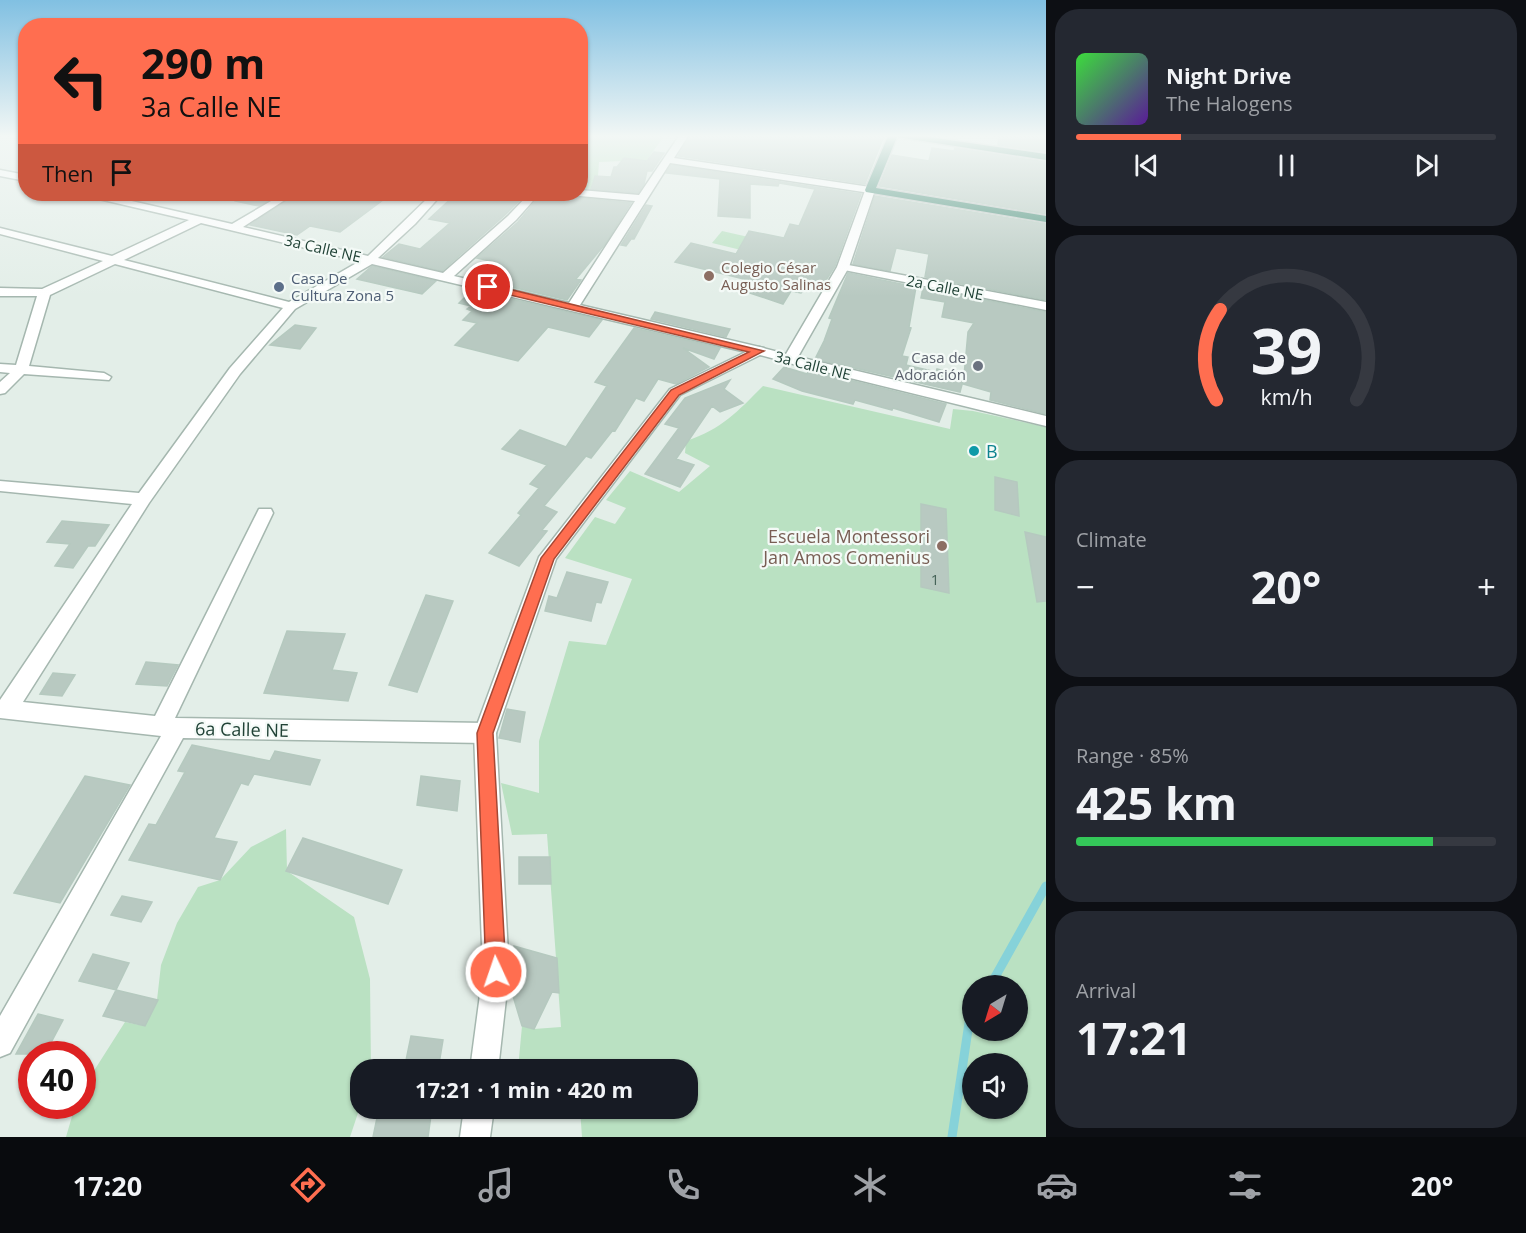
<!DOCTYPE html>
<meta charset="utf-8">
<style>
:root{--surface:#171b24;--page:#242831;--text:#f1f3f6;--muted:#9ea1a6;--line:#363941;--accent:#ff6e50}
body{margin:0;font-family:"Open Sans",sans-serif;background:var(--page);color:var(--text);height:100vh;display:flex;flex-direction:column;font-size:22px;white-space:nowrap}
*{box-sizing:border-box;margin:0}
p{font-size:20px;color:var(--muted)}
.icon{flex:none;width:33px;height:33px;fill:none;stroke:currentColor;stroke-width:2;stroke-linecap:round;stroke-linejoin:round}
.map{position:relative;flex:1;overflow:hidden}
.details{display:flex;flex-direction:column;gap:9px;padding:9px;background:#0d0f14;width:480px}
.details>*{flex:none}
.guide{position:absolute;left:18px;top:18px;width:570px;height:183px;border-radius:24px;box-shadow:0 2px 4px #0004;background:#ff6e50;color:#111;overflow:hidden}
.needle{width:39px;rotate:218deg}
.tools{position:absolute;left:962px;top:975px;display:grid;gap:12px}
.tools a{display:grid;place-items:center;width:66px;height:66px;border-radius:50%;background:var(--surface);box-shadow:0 2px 4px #0004;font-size:30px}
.speed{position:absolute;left:18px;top:1041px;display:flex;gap:12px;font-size:30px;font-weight:700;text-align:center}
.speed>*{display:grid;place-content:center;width:78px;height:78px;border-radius:50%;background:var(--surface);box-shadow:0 2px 4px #0004;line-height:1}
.speed .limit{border:9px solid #d22;background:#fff;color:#111}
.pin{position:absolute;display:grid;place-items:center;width:51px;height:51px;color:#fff;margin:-26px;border:3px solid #fff;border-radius:50%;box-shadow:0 2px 6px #0007}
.me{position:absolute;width:66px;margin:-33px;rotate:357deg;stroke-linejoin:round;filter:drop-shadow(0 0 4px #0008)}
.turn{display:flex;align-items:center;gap:21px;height:126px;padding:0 24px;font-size:27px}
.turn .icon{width:78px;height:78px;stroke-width:2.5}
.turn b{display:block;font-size:42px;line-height:51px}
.then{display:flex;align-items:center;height:57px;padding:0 24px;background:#0003;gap:12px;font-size:22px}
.big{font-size:45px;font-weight:700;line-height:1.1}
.details .widget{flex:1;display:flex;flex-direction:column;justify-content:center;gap:9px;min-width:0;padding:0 21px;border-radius:24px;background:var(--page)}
.details .dial{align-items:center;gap:0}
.dial svg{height:156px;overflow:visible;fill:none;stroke:var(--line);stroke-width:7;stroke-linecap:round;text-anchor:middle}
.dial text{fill:var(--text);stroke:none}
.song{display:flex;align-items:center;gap:18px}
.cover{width:72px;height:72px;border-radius:9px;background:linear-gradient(135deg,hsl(120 70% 55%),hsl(270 70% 35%))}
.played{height:6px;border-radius:3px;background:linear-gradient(90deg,var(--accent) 25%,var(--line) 25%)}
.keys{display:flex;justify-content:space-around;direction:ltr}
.heat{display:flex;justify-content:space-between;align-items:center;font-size:33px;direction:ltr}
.charge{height:9px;border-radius:4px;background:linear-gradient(90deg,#34c759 85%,var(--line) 0)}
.trip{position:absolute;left:350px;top:1059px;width:348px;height:60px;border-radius:24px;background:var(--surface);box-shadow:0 2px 4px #0004;font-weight:700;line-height:60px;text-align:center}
.menu{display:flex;height:96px;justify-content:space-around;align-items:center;background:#090b0e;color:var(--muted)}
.menu .icon{width:42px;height:42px}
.menu .on{color:var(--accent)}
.menu b{font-size:27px;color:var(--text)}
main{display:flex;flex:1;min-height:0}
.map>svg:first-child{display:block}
.green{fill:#bae1c2;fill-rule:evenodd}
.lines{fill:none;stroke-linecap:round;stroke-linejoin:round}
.stream{stroke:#86d2d9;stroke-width:9}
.building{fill:#b8c9c1;stroke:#b5c9bf;stroke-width:1.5}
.minor-casing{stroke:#a5b7af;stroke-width:3}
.tertiary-casing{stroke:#a5b7af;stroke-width:3}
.trunk-casing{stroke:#c1cac7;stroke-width:3}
.minor{fill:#fff;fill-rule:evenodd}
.tertiary{fill:#fff;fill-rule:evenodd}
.trunk{fill:#468c77;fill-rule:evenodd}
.route{fill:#ff6e50;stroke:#a64834;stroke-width:1.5}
.education-dot{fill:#8d6e63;stroke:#f4faf7;stroke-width:2}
.service-dot{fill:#5c6f8a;stroke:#f4faf7;stroke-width:2}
.worship-dot{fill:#6b7280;stroke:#f4faf7;stroke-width:2}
.culture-dot{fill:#0f9aa8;stroke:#f4faf7;stroke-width:2}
.labels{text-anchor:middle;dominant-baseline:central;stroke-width:4.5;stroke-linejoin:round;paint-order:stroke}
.far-street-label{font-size:15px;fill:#204236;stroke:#f4faf7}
.far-education-label{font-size:15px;fill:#785e54;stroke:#f4faf7;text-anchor:start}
.far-service-label{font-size:15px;fill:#4e5e75;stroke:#f4faf7;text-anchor:start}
.far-worship-label{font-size:15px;fill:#5b616d;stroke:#f4faf7;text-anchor:end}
.number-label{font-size:15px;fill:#466459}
.culture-label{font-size:18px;fill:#0d838f;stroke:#f4faf7;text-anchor:start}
.education-label{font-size:18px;fill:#785e54;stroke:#f4faf7;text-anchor:end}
.street-label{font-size:18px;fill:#204236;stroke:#f4faf7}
</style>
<main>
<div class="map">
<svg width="1046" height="1137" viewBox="0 0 1046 1137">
<rect width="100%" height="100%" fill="#e3eee8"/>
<!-- green -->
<path class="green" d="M580,136H664L647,160L599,162L597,190L581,189Z
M722,231L775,243L766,256L712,243Z
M763,386L950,429L953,409L973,411L1046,427V1137H582L580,1109L687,1108V1070L518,1069L522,1026L534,1029L561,1027L547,834L512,835L501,783L539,793V741L569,641L606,645L632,579L565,558L595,517L615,524L626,508L606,500L630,471L679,492L710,466L685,453L686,441C722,429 737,412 763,386ZM972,986H1017V1030H972ZM972,1064H1017V1108H972Z
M286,829L287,871L354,917L370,979L371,1069L360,1070V1107L350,1137H66L75,1106H82L83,1088L125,1022L145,1026L157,1000L161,965L177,923L198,887L220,880L251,847Z"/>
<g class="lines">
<!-- stream -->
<path class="stream" d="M990,986L1046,886
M952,1137L969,1023L972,1017"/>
</g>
<!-- building -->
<path class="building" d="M690,136L801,138L884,136L865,184L678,156Z
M999,136H1046V152L998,145Z
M932,148L954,151L955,148L1046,162V214L879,186L892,155L929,161Z
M654,152L664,153L652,171H647L644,184L638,193L591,189L595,176L611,177L614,167H617L624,158L647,161Z
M671,165L861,194L835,266L825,282L810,280L801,293L791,291L783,304L750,293L756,282L675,262L691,243L736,254L749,231L784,238L790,224L799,226L815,189L779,183L778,186L750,184V218L718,216L720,179L666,173Z
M236,194H279L259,206L235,201Z
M296,194H323L353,199L359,195L383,200L340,232L310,226L297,235L250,225Z
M456,194H526L506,214L442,271L383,257L399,244L420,249L450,223L429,219Z
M561,196L631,203L605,244L576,279L581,280L567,300L482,280L499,263L477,258L518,222L539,197L560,199Z
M875,196L1046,224V300L925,277L929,254L896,248L890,271L853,264Z
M646,205L652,206L634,239H631L626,246L621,245Z
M372,266L436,281L422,294L357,279Z
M848,273L916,287L909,327L911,328L902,356L908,357L906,365L936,372L937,369L964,376L968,332L974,323L942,317L945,302L921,298L923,288L1046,312V414L990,400L991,392L963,384L964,377L960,392L815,359L824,341L832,319L829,318Z
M472,290L602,320L589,337L548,327L518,361L455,345L477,323L463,320L472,311L467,309L471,306L459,303Z
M655,312L694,321L730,329L726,337L651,319Z
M295,325L316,328L300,349L270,345Z
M634,328L720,348L714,359L683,348L709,367L676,384L658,379L644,401L636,398L615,431L613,430L591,458L586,456L544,506L557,512L542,530L547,531L519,566L489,553L521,515L518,513L539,488L530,484L547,465L502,449L520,430L566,447L607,386L595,382Z
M784,367L807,374L809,370L946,404L939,422L893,408L892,410L855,400L853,404L802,391L773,379Z
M730,380L724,389L743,403L720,412L712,406L676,459L694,465L680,487L645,474L679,428L665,424L685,398Z
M995,477L1017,482L1019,516L995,510Z
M921,504L946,509L949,593L921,587Z
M62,521L109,525L95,546H88L73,568L55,566L70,544L47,542Z
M1025,532L1046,537V601L1037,602Z
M567,572L608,582L601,603L596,602L591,621L545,611L549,596L557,598Z
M426,595L453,601L417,692L389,685Z
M287,631L345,634L332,670L357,673L348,701L264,693Z
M146,662L178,665L167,686L136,684Z
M53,673L75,675L62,696L40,694Z
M507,709L525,712L520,742L499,738Z
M192,745L270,761L275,751L320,760L310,785L254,774L248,785L241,783L214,838L237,842L220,880L129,860L149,824L156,825L185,772L178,771Z
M85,776L130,785L60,903L14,893Z
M421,776L460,781L457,811L417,805Z
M303,838L402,870L388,904L286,871Z
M519,857H550L551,884H519Z
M122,896L152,902L141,922L111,915Z
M514,946L557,958L559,993L552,992L534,1029L522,1026L513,996H517Z
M93,954L129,963L116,990L79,981Z
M116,990L158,1000L145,1026L103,1016Z
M38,1014L63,1020L45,1054H16Z
M411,1036L443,1040L438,1070H404Z
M379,1108H432L428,1137H373Z"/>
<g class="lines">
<defs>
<path id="minor" d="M679,136H688L674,158L870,187L875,190L870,193L670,163L580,305L764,348L766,351L764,354L759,355L372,264L295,309L240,374L149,503L23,702L155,716L257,513L259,509H271L273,513L175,718L485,723L493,726L496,733L493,740L485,743L183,738L10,1053L0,1057V1016L161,736L0,718V700L132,504L0,491V481L139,493L230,368L283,308L115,264L50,295L29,366L104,373L111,377L109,380L24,374L5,393L0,394V382L10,373L0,372V364L16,365L37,296H0V288L42,289L103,261L0,234V228L112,256L189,220L86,196L85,194H101L232,224L283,194H294L243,227L368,256L432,194H442L415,224L378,258L443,273L508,216L529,194H539L516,220L454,276L569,303L635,201L580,196L575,194H580V190L639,195ZM201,223L360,261L289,302L124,260Z
M0,170L26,175V181L0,176Z
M843,264L1046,302V310L839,269V265Z
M790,355L1046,416V426L785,362L783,359L785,356Z"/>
<path id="tertiary" d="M866,188L875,190L849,267L795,362L790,363L760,355L680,395L556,559L496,733L509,972L498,1070H470L483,972L474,733L539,557L670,389L754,348L759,347L786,354L837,267Z
M464,1108H494L490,1137H460Z"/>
<path id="trunk" d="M888,136H922L1046,154V160L897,137L876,188L1046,216V222L866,192L865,190Z"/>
</defs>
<!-- minor casing -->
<use href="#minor" class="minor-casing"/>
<!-- tertiary casing -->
<use href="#tertiary" class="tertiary-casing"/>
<!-- trunk casing -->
<use href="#trunk" class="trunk-casing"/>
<!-- minor -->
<use href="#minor" class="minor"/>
<!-- tertiary -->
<use href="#tertiary" class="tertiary"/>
<!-- trunk -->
<use href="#trunk" class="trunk"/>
</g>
<!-- sky -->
<linearGradient id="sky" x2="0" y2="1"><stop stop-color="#81c0e2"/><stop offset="0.46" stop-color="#f2f7f5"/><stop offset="1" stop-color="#f2f7f5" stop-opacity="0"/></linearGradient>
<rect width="1046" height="296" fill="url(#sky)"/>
<!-- route -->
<path class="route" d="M488,284L764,351L679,395L554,559L493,733L506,972L503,979L496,982L489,979L486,972L477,733L541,558L671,390L749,352L485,289L484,287Z"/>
<!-- markers -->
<g class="education-dot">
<circle cx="709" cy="276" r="6"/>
<circle cx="942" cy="546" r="6"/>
</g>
<circle class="service-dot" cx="279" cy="287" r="6"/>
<circle class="worship-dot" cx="978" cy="366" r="6"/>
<circle class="culture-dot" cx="974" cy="451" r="6"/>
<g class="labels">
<!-- far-street labels -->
<g class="far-street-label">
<text transform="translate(323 248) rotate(13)">3a Calle NE</text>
<text transform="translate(945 287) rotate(11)">2a Calle NE</text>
<text transform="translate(813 365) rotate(14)">3a Calle NE</text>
</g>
<!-- far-education labels -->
<g class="far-education-label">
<text x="721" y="267">Colegio César<tspan x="721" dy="17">Augusto Salinas</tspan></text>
</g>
<!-- far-service labels -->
<g class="far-service-label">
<text x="291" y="278">Casa De<tspan x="291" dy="17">Cultura Zona 5</tspan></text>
</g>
<!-- far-worship labels -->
<g class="far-worship-label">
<text x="966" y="357">Casa de<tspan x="966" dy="17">Adoración</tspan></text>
</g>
<!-- number labels -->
<g class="number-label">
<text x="935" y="579">1</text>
</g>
<!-- culture labels -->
<g class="culture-label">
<text x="986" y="451">B</text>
</g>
<!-- education labels -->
<g class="education-label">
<text x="930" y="536">Escuela Montessori<tspan x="930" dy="21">Jan Amos Comenius</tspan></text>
</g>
<!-- street labels -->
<g class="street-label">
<text transform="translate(242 729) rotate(1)">6a Calle NE</text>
</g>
</g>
</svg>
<div class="tools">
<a><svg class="needle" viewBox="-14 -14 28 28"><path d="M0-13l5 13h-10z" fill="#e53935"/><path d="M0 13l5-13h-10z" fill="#9ea1a6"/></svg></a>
<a><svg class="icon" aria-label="sound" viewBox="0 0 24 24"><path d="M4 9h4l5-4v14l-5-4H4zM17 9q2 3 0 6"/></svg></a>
</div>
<div class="speed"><div class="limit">40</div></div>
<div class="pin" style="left:488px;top:287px;background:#d93025"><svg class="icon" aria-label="arrive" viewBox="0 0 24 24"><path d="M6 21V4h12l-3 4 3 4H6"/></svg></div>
<svg class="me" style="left:496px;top:972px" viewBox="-20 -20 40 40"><circle r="17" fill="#ff6e50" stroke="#fff" stroke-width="3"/><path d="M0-11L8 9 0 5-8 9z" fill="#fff"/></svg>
<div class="trip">17:21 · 1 min · 420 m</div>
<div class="guide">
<div class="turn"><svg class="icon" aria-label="left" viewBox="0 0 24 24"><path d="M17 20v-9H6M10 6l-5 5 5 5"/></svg><div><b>290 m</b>3a Calle NE</div></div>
<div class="then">Then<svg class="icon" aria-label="arrive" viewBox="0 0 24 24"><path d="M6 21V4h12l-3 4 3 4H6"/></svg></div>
</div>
</div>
<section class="details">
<div class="widget">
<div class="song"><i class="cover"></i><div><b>Night Drive</b><p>The Halogens</p></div></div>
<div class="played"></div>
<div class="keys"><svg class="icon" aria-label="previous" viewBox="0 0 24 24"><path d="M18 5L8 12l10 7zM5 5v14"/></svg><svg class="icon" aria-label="pause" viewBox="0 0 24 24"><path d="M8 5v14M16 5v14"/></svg><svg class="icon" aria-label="next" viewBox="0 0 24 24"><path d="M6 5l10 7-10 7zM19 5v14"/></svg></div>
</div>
<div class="widget dial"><svg viewBox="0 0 100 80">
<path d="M14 69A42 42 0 1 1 86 69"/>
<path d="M14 69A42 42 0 0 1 16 23" stroke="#ff6e50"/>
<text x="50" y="56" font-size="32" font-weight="700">39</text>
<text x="50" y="72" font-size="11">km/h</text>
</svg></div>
<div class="widget"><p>Climate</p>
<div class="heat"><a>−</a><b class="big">20°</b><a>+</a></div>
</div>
<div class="widget"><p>Range · 85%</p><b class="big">425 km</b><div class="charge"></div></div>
<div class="widget"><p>Arrival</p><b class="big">17:21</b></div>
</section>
</main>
<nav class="menu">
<b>17:20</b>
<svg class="icon on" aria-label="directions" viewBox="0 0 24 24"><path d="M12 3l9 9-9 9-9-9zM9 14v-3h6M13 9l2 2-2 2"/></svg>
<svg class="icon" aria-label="music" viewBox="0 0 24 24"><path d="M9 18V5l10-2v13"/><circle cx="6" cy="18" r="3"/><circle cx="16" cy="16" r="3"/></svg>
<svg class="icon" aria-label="phone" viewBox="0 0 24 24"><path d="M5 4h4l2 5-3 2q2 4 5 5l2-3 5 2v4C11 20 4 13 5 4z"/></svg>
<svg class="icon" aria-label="climate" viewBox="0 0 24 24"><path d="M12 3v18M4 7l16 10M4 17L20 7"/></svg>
<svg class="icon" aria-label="car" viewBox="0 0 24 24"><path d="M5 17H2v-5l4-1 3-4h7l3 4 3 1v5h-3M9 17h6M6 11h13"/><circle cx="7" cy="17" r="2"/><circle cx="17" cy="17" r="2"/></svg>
<svg class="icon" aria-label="filters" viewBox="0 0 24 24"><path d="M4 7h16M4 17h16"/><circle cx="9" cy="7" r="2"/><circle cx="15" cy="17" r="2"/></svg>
<b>20°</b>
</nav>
